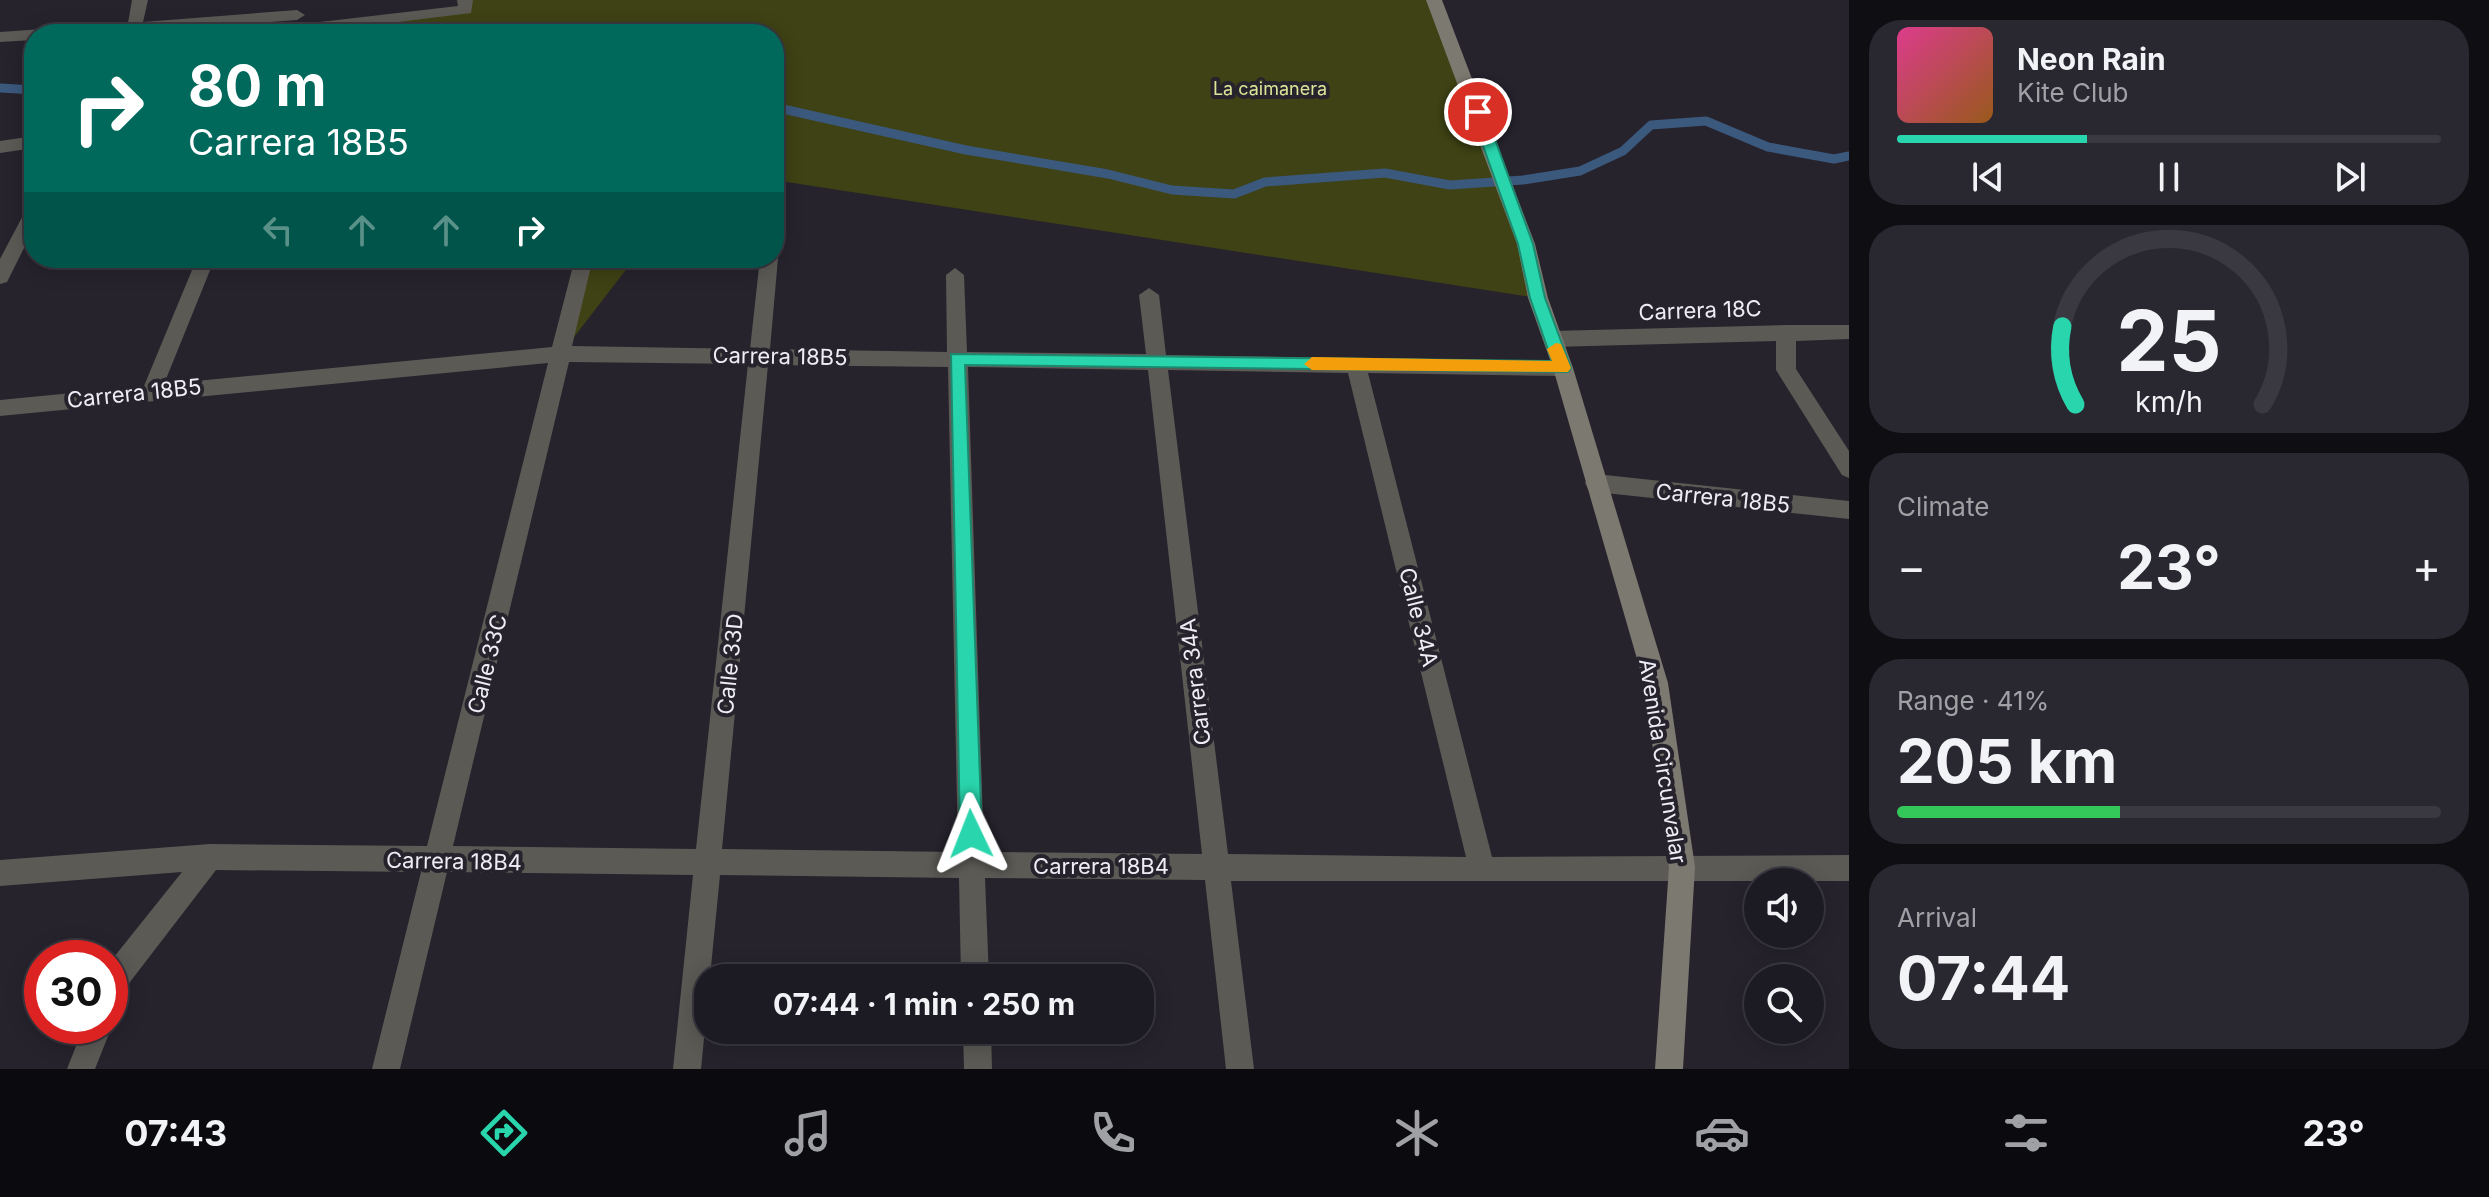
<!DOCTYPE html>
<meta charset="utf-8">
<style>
:root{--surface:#1c1a22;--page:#29272f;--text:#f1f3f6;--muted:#a0a1a5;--line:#3a3840;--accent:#29d5ac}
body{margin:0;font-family:Inter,sans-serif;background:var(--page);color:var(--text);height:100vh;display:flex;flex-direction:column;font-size:30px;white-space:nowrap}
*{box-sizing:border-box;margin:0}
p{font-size:26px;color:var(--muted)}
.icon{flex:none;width:44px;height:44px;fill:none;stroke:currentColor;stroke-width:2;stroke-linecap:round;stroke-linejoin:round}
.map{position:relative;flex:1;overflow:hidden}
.details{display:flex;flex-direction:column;gap:20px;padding:20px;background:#0f0e13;width:640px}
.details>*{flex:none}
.guide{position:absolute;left:24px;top:24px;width:760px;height:244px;border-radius:32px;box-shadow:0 4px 20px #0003,0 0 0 2px var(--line);background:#00695c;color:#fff;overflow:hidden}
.tools{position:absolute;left:1744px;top:868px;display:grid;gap:16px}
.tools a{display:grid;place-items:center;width:80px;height:80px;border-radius:50%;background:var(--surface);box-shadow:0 4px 20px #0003,0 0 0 2px var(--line);font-size:40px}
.speed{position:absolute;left:24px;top:940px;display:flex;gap:16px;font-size:40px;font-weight:700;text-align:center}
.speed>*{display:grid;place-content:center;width:104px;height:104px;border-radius:50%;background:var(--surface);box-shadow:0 4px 20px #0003,0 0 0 2px var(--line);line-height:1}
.speed .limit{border:12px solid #d22;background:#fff;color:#111}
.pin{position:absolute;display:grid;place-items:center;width:68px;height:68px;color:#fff;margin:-34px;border:4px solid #fff;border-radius:50%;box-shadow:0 2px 8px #0007}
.me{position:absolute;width:88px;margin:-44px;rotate:358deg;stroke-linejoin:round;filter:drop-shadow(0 0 6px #0008)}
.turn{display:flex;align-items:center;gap:28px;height:168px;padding:0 32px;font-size:36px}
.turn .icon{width:104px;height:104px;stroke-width:2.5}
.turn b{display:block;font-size:56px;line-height:68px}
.lanes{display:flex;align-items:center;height:76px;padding:0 32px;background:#0003;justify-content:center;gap:40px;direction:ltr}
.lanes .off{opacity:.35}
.big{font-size:60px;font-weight:700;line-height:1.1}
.details .tile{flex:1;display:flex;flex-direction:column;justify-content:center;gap:12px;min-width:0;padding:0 28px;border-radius:32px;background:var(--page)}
.details .dial{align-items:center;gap:0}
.dial svg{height:208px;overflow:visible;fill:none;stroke:var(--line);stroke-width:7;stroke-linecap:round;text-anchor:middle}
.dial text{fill:var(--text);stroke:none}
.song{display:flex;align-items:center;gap:24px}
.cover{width:96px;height:96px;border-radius:12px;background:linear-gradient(135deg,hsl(330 70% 55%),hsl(30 70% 35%))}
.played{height:8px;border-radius:4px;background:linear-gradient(90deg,var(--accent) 35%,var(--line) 35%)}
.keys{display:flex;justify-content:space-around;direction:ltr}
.heat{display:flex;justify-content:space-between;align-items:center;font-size:44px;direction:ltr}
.charge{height:12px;border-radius:6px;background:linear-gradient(90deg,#34c759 41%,var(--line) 0)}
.trip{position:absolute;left:694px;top:964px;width:460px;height:80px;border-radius:32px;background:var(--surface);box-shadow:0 4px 20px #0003,0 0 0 2px var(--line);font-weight:700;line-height:80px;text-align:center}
.menu{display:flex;height:128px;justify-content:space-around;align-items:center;background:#0b0a0e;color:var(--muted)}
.menu .icon{width:56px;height:56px}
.menu .on{color:var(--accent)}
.menu b{font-size:36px;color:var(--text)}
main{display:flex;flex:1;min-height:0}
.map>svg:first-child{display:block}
.green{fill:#3e4214}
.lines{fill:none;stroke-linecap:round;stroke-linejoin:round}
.stream{stroke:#3b587d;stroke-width:9}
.minor{fill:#5c5a55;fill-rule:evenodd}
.secondary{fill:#7c7970;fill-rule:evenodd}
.route{fill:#29d5ac;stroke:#1b8a70;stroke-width:2}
.slow{fill:#f59e0b}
.labels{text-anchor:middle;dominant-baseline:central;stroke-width:8;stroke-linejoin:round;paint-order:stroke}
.far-park-label{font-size:18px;fill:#dce597;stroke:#26232d}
.street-label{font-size:22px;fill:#eeecf4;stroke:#26232d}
</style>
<main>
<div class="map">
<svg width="1849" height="1069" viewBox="0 0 1849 1069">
<rect width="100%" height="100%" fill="#26232d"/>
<!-- green -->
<path class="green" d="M465,0H1430L1538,298L774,180V34H293L294,30L465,10Z
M584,258H635L561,354Z"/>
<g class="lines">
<!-- stream -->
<path class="stream" d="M0,88L34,90
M774,107L966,150L1108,174L1172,190L1234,194L1265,182L1385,173L1450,185L1523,180L1580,171L1623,151L1651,125L1706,121L1768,147L1834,159L1849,156"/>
<!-- minor -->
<path class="minor" d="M132,0H148L143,22L297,10L305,15L297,20L108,34H34V40L0,42V32L128,23Z
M457,0H473L471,13L301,34L286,30L294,25L458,6Z
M34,136V148L0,153V141Z
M34,204V228L7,282L0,284V259L28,206Z
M774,253L778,258L770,349L947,352L946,275L955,268L964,275L967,352L1146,354L1139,295L1149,288L1159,295L1166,355L1570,362L1573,368L1570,374L1563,376L1368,373L1492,857L1849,855V881H1231L1254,1069H1226L1205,880L985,878L989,978H961L959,878L720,875L701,1069H673L693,875L447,872L400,1069H372L421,872L216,870L130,982L120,1006L110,1010V962L182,872L0,886V860L210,844L427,846L548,363L0,416V400L144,386L197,258H215L164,384L552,347L575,258H593L572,346L750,349L760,258H774ZM569,362L748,364L696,849L453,846ZM768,365L948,367L958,852L722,849ZM968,367L1148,370L1202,854L984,852ZM1168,370L1348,373L1466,857L1228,854Z
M1786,325H1849V339L1796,341V369L1849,451V478L1842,475L1776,370V341L1552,347L1542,339L1552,331Z
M1596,474L1849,501V519L1596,492L1588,489L1585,483L1588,477Z
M110,1021L112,1026L95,1069H67L84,1026H110Z
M963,1030H991L992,1069H964Z"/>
<!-- secondary -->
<path class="secondary" d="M1426,0H1442L1535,244L1548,298L1573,368L1668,683L1695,867L1683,1069H1655L1669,867L1644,683L1553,368L1528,298L1517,244Z"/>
</g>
<!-- route -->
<path class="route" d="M1478,107L1485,112L1533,244L1545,298L1571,368L1568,372L965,365L982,834L979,842L971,845L963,842L960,834L951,354L1552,361L1530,298L1518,244L1471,112Z"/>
<!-- slow -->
<path class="slow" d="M1556,343L1561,344L1571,368L1568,372L1312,370L1304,364L1312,357L1552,361L1547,349Z"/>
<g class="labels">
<!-- far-park labels -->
<g class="far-park-label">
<text x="1270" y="88">La caimanera</text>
</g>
<!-- street labels -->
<g class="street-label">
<text transform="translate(1700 310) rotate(-2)">Carrera 18C</text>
<text transform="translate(780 356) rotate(1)">Carrera 18B5</text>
<text transform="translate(134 393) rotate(-6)">Carrera 18B5</text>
<text transform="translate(1723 498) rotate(6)">Carrera 18B5</text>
<text transform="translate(1419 617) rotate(76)">Calle 34A</text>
<text transform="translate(487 664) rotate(-76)">Calle 33C</text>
<text transform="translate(730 664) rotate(-84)">Calle 33D</text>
<text transform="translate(1195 682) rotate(-97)">Carrera 34A</text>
<text transform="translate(1663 761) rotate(81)">Avenida Circunvalar</text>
<text transform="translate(454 861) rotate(1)">Carrera 18B4</text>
<text x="1101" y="866">Carrera 18B4</text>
</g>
</g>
</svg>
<div class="tools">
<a><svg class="icon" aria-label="sound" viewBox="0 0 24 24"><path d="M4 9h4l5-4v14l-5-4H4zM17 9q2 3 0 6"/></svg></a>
<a><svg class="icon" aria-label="search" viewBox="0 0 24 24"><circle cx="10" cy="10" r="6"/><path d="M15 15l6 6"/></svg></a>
</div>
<div class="speed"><div class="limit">30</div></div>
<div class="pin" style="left:1478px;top:112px;background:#d93025"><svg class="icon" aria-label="arrive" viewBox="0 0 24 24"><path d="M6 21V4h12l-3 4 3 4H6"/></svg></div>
<svg class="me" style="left:971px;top:834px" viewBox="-20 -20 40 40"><path d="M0-17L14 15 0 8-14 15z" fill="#29d5ac" stroke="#fff" stroke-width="4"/></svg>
<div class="trip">07:44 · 1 min · 250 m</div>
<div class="guide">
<div class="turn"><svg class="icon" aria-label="right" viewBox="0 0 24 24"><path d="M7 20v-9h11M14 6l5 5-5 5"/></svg><div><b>80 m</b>Carrera 18B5</div></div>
<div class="lanes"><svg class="icon off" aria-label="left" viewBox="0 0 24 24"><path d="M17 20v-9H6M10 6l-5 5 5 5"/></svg><svg class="icon off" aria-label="ahead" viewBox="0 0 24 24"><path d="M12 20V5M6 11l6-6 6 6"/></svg><svg class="icon off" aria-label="ahead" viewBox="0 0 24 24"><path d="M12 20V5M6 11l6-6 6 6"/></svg><svg class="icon" aria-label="right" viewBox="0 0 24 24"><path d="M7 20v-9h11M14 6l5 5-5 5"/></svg></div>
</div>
</div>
<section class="details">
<div class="tile">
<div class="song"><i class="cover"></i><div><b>Neon Rain</b><p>Kite Club</p></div></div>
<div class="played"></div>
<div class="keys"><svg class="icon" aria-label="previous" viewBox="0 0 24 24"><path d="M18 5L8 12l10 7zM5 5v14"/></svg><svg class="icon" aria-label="pause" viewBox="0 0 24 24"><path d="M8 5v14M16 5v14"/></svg><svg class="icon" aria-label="next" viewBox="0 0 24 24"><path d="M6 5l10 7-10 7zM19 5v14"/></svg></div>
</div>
<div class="tile dial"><svg viewBox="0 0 100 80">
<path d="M14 69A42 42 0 1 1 86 69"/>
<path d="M14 69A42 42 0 0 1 9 39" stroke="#29d5ac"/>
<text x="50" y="56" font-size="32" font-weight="700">25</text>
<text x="50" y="72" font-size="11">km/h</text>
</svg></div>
<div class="tile"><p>Climate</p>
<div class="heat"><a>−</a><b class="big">23°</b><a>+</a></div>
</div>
<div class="tile"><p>Range · 41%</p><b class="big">205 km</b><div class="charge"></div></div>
<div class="tile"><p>Arrival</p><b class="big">07:44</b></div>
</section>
</main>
<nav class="menu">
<b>07:43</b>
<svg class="icon on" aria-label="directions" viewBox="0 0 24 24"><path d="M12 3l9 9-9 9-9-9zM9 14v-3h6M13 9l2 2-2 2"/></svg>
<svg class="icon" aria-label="music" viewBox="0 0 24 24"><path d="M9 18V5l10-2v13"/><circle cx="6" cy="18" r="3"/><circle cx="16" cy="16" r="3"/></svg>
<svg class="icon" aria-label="phone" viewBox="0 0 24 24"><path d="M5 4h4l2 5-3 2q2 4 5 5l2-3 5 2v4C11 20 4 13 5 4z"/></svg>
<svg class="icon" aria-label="climate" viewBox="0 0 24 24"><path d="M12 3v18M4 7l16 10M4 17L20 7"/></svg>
<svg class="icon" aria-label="car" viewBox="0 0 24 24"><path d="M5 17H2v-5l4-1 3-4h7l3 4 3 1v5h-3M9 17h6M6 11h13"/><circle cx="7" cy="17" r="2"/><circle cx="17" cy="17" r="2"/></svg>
<svg class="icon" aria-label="filters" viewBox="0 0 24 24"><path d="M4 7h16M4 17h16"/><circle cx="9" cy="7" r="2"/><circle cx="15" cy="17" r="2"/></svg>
<b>23°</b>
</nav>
